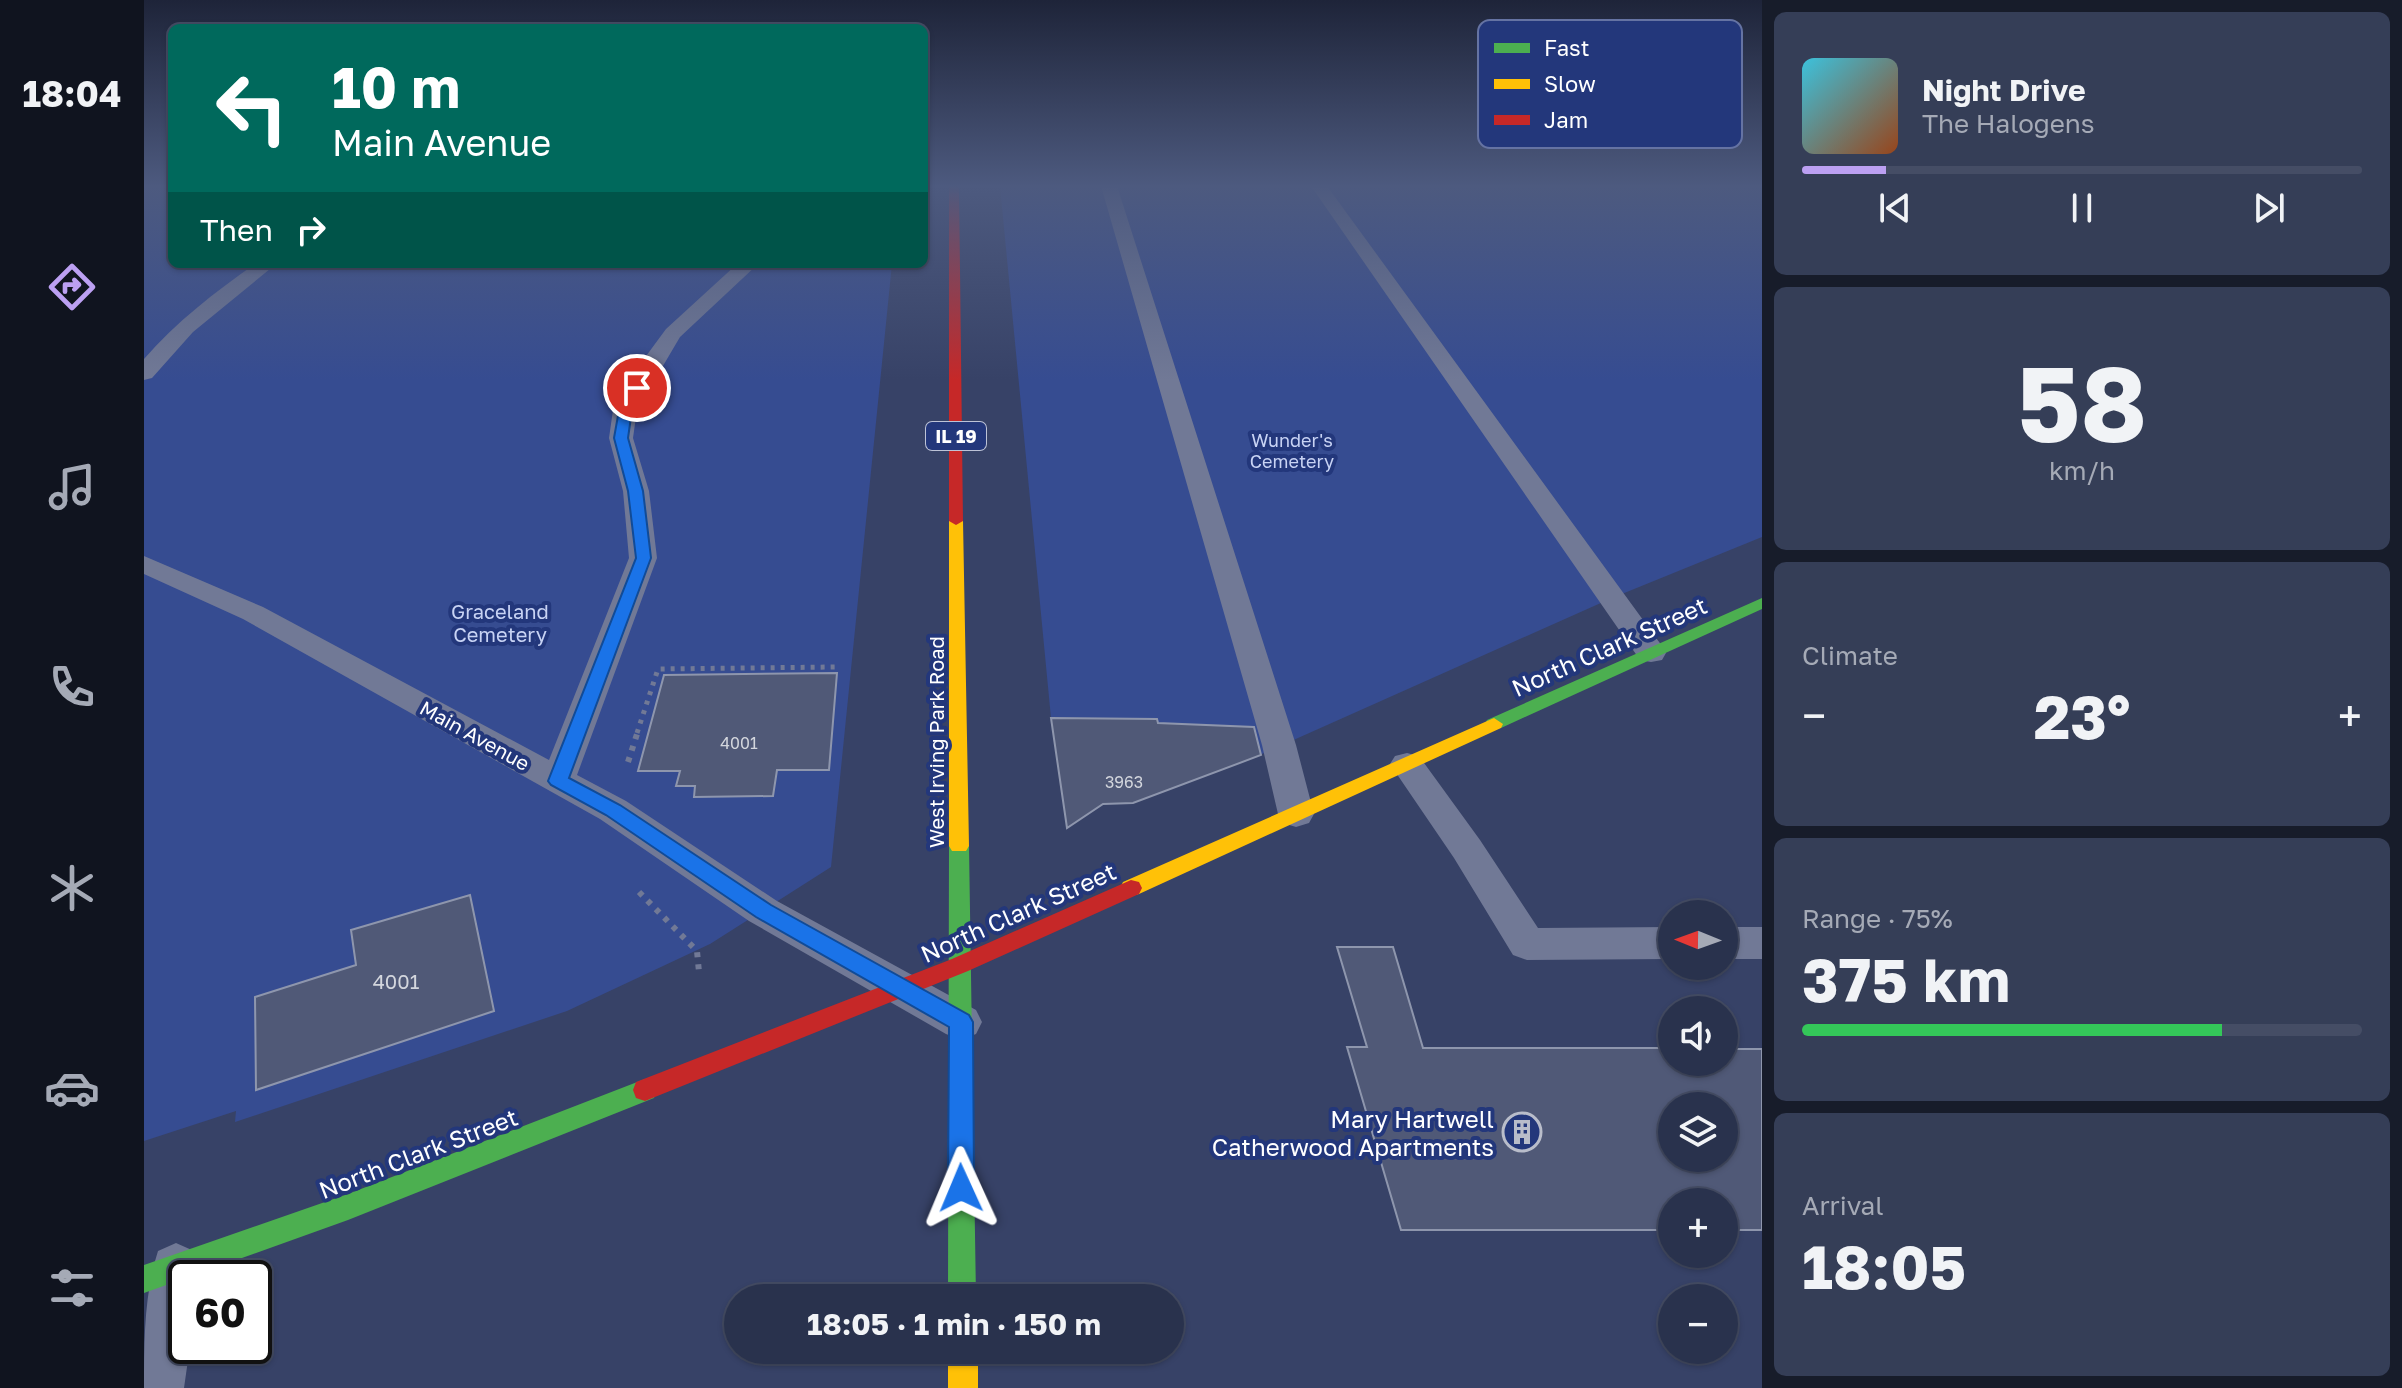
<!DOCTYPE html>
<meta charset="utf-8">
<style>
:root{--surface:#29324d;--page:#353e57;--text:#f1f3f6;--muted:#a5aab6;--line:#454d65;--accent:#bca0f2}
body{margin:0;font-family:"Golos Text",sans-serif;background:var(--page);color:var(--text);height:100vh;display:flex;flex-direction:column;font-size:30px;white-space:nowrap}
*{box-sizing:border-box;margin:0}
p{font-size:26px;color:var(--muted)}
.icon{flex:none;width:44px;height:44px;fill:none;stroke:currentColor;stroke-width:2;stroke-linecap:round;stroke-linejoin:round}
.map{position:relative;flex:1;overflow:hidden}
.sheet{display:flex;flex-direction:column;gap:12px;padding:12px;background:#171c2a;width:640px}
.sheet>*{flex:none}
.hud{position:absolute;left:24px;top:24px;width:760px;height:244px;border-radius:12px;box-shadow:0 2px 6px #0004,0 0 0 2px var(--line);background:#00695c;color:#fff;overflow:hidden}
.needle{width:52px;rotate:271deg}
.tools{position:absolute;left:1514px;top:900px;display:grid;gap:16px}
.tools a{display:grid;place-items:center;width:80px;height:80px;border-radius:50%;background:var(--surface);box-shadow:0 2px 6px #0004,0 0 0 2px var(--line);font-size:40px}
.speed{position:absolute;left:24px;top:1260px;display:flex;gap:16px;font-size:40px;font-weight:700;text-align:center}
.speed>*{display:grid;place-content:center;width:104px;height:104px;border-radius:50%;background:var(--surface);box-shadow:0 2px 6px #0004,0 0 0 2px var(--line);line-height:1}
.speed .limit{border:4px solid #111;border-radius:12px;background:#fff;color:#111}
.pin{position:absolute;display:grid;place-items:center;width:68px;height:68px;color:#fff;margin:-34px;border:4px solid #fff;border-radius:50%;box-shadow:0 2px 8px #0007}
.me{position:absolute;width:88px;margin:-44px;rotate:359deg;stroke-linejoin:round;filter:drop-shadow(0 0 6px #0008)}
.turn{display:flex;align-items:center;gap:28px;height:168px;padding:0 32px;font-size:36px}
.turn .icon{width:104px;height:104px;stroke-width:2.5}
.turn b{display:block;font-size:56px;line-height:68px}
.then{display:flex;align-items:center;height:76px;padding:0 32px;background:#0003;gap:16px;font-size:30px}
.big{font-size:60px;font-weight:700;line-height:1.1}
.sheet .widget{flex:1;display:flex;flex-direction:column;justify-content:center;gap:12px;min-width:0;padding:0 28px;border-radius:12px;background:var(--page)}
.sheet .dial{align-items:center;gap:0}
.dial b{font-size:104px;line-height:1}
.song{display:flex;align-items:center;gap:24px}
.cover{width:96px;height:96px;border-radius:12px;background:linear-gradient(135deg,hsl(190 70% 55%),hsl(20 70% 35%))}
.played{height:8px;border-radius:4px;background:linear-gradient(90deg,var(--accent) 15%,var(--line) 15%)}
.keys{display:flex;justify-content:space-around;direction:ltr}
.heat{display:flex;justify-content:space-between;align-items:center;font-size:44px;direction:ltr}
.charge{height:12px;border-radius:6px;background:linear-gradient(90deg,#34c759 75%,var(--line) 0)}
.trip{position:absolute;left:580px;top:1284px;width:460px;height:80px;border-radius:40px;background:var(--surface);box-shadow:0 2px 6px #0004,0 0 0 2px var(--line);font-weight:700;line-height:80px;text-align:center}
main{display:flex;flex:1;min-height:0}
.tabs{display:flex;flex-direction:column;width:144px;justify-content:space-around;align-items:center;background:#10141f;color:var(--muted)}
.tabs .icon{width:56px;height:56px}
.tabs .selected{color:var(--accent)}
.tabs b{font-size:36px;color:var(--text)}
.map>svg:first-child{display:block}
.green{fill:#364c91}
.building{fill:#505977;stroke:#8e96ad;stroke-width:2;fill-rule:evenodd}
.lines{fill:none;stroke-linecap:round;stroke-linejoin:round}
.path-far1{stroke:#717996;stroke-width:5;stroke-dasharray:4 6;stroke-linecap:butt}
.path{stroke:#717996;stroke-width:6;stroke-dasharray:5 7;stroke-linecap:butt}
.lane{fill:#717996;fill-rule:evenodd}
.fast{fill:#4caf50;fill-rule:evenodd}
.slow{fill:#ffc107;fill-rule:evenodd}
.jam{fill:#c62828;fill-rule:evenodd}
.route{fill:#1a73e8;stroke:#114b97;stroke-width:2}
.labels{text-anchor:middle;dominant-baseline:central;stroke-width:8;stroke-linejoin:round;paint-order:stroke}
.number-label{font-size:16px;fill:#d3d6dd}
.shield{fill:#23377b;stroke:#bdc3d7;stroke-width:2}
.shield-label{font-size:18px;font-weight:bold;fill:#fff}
.far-park-label{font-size:18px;fill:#c8d3f4;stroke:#23377b}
.park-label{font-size:20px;fill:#c8d3f4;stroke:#23377b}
.street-label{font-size:20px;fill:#fff;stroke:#23377b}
.near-number-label{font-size:20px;fill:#d3d6dd}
.near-street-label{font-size:24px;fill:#fff;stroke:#23377b}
.near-poi-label{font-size:24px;fill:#fff;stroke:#23377b;text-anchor:end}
.key{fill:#23377b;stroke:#6573a3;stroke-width:2}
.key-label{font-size:22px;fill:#fff}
</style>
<main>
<nav class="tabs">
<b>18:04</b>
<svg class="icon selected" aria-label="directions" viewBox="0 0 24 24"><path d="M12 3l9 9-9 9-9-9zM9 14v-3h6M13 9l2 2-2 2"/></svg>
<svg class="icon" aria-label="music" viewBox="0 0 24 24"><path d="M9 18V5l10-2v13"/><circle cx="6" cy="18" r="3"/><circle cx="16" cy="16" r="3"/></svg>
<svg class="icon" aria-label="phone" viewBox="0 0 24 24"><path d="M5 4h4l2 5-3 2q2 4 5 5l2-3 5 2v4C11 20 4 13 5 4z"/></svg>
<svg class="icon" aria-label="climate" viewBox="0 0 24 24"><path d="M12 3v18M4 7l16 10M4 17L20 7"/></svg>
<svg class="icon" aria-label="car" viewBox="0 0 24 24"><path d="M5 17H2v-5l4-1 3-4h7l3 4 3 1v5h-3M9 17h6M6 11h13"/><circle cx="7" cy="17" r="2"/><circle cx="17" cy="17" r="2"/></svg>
<svg class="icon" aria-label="filters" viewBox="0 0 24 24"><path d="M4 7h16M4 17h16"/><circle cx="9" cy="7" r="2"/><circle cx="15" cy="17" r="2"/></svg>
</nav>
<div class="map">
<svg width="1618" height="1388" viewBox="0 0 1618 1388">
<rect width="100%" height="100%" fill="#374267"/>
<!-- green -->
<path class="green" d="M0,186H28V264H748L687,867L566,944L423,1011L91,1122L92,1111L0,1141Z
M856,186H1618V537L1468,598L1100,762L959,804L948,811L920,806L907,718Z"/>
<!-- building -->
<path class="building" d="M693,673L685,770H633L629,796L550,797L551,786H532L536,771H494L520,675Z
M907,718L1013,719L1014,723L1110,727L1117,755L989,803L959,804L923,828Z
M326,895L350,1011L112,1090L111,997L212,965L207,930Z
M1193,947H1249L1279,1048H1528V1062H1580V1049H1618V1230H1580V1202H1528V1230H1257L1203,1047H1223ZM1528,1106H1580V1158H1528Z"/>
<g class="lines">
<!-- path-far1 -->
<path class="path-far1" d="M493,733L514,669L691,667"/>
<!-- path -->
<path class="path" d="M484,762L494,731
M495,892L553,951L555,972"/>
<!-- lane -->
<path class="lane" d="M957,186H973L1152,745L1170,814L1165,823L1152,827L1139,823L1134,814L1118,745Z
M1167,186H1183L1518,646L1522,653L1518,660L1507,662L1496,660Z
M111,264H132L49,332L8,378L0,380V359C32,322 71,292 111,264Z
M593,264H614L536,337L493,410L489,438L505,491L513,558L433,775L482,801L633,901L832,1010L838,1022L832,1034L817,1040L802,1034L605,921L456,819L99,619L0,574V556L119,607L405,760L485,558L479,491L465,438L469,410L494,367L522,329Z
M1263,753L1275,756L1336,840L1394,928L1528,927V959L1383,960L1369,955L1310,858L1246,764L1251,756Z
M1580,927H1618V959H1580Z
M32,1243L50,1251L57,1268L56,1278H42V1346H46L40,1388H0C0,1342 0,1294 14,1251Z"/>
<!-- fast -->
<path class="fast" d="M1618,598V609L1357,728H1343L1341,724L1343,720Z
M815,839L822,841L825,846L832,1298H804L805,846L808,841Z
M501,1079L510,1082L513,1090L510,1098L204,1220L0,1293V1265L204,1194Z"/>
<!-- slow -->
<path class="slow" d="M812,517L819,521L825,846L822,851H808L805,846V521Z
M1350,718L1359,724L1357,728L995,894L987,896L979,894L976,888L979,882Z
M804,1350H834V1388H804Z"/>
<!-- jam -->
<path class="jam" d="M805,186H815L819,521L812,525L805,521Z
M987,880L995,882L998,888L995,894L824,971L501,1101L492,1098L489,1090L492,1082L808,959Z"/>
</g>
<!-- sky -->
<linearGradient id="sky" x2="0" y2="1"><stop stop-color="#1e2439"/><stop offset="0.49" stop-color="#4d5a7f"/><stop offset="1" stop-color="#4d5a7f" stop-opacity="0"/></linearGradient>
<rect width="1618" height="380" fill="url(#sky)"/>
<!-- route -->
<path class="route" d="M489,386L500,388L488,410L484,438L499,491L507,558L425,778L476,805L627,905L825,1015L829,1022L830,1188L827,1197L817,1201L807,1197L804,1188L805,1027L612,917L462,815L407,785L404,781L492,558L484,491L470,438L475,410Z"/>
<!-- icons -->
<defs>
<symbol id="building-ring" viewBox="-11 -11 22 22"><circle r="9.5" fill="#23377b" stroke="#b9bdca" stroke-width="1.5"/><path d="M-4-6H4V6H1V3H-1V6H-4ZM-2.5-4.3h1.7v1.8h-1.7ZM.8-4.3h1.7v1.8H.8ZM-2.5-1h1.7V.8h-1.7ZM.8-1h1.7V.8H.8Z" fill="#b9bdca"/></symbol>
</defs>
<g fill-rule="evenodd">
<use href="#building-ring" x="1356" y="1110" width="44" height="44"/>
</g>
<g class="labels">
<!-- number labels -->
<g class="number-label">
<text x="595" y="743">4001</text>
<text x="980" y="782">3963</text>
</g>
<!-- shield labels -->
<rect class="shield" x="782" y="422" width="60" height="28" rx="6"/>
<g class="shield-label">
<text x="812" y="436">IL 19</text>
</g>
<!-- far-park labels -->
<g class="far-park-label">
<text x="1148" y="440">Wunder's<tspan x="1148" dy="21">Cemetery</tspan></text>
</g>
<!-- park labels -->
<g class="park-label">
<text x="356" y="611">Graceland<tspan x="356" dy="23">Cemetery</tspan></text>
</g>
<!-- street labels -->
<g class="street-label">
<text transform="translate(331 735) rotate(29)">Main Avenue</text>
<text transform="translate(792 742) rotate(-90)">West Irving Park Road</text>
</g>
<!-- near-number labels -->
<g class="near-number-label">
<text x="252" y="981">4001</text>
</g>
<!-- near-street labels -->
<g class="near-street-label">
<text transform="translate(1465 646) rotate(-24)">North Clark Street</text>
<text transform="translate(874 912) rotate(-24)">North Clark Street</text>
<text transform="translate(274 1153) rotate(-21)">North Clark Street</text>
</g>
<!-- near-poi labels -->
<g class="near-poi-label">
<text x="1350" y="1118">Mary Hartwell<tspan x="1350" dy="28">Catherwood Apartments</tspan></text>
</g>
</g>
<!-- legend -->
<rect x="1334" y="20" width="264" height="128" rx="12" class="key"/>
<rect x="1350" y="43" width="36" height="10" fill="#4caf50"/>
<rect x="1350" y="79" width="36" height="10" fill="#ffc107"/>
<rect x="1350" y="115" width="36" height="10" fill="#c62828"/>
<g class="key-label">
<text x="1400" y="56">Fast</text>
<text x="1400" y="92">Slow</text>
<text x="1400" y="128">Jam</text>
</g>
</svg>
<div class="tools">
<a><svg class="needle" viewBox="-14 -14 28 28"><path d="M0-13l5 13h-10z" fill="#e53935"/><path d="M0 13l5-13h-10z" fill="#a5aab6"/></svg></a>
<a><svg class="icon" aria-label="sound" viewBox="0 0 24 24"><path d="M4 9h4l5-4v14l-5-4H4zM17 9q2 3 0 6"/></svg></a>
<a><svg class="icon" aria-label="layers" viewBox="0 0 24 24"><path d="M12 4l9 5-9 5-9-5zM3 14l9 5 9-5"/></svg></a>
<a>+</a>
<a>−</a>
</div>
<div class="speed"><div class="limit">60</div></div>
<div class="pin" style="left:493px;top:388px;background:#d93025"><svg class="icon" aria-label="arrive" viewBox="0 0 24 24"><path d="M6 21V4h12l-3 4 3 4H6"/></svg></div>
<svg class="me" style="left:817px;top:1188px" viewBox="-20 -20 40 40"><path d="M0-17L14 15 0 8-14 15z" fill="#1a73e8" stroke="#fff" stroke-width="4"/></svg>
<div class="trip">18:05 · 1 min · 150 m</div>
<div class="hud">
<div class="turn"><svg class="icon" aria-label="left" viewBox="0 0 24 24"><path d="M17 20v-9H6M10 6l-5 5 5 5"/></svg><div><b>10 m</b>Main Avenue</div></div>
<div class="then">Then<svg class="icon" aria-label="right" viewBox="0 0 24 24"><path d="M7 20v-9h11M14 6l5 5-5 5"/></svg></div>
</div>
</div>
<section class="sheet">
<div class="widget">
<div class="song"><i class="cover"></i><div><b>Night Drive</b><p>The Halogens</p></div></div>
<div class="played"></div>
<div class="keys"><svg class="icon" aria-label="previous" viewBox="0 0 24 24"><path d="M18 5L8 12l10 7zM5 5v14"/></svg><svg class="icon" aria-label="pause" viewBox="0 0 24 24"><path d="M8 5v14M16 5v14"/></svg><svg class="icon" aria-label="next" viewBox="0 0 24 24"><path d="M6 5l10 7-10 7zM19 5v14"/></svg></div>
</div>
<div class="widget dial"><b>58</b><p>km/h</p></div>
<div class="widget"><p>Climate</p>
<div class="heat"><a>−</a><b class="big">23°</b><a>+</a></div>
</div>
<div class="widget"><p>Range · 75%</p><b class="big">375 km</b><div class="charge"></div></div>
<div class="widget"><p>Arrival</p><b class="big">18:05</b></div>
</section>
</main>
